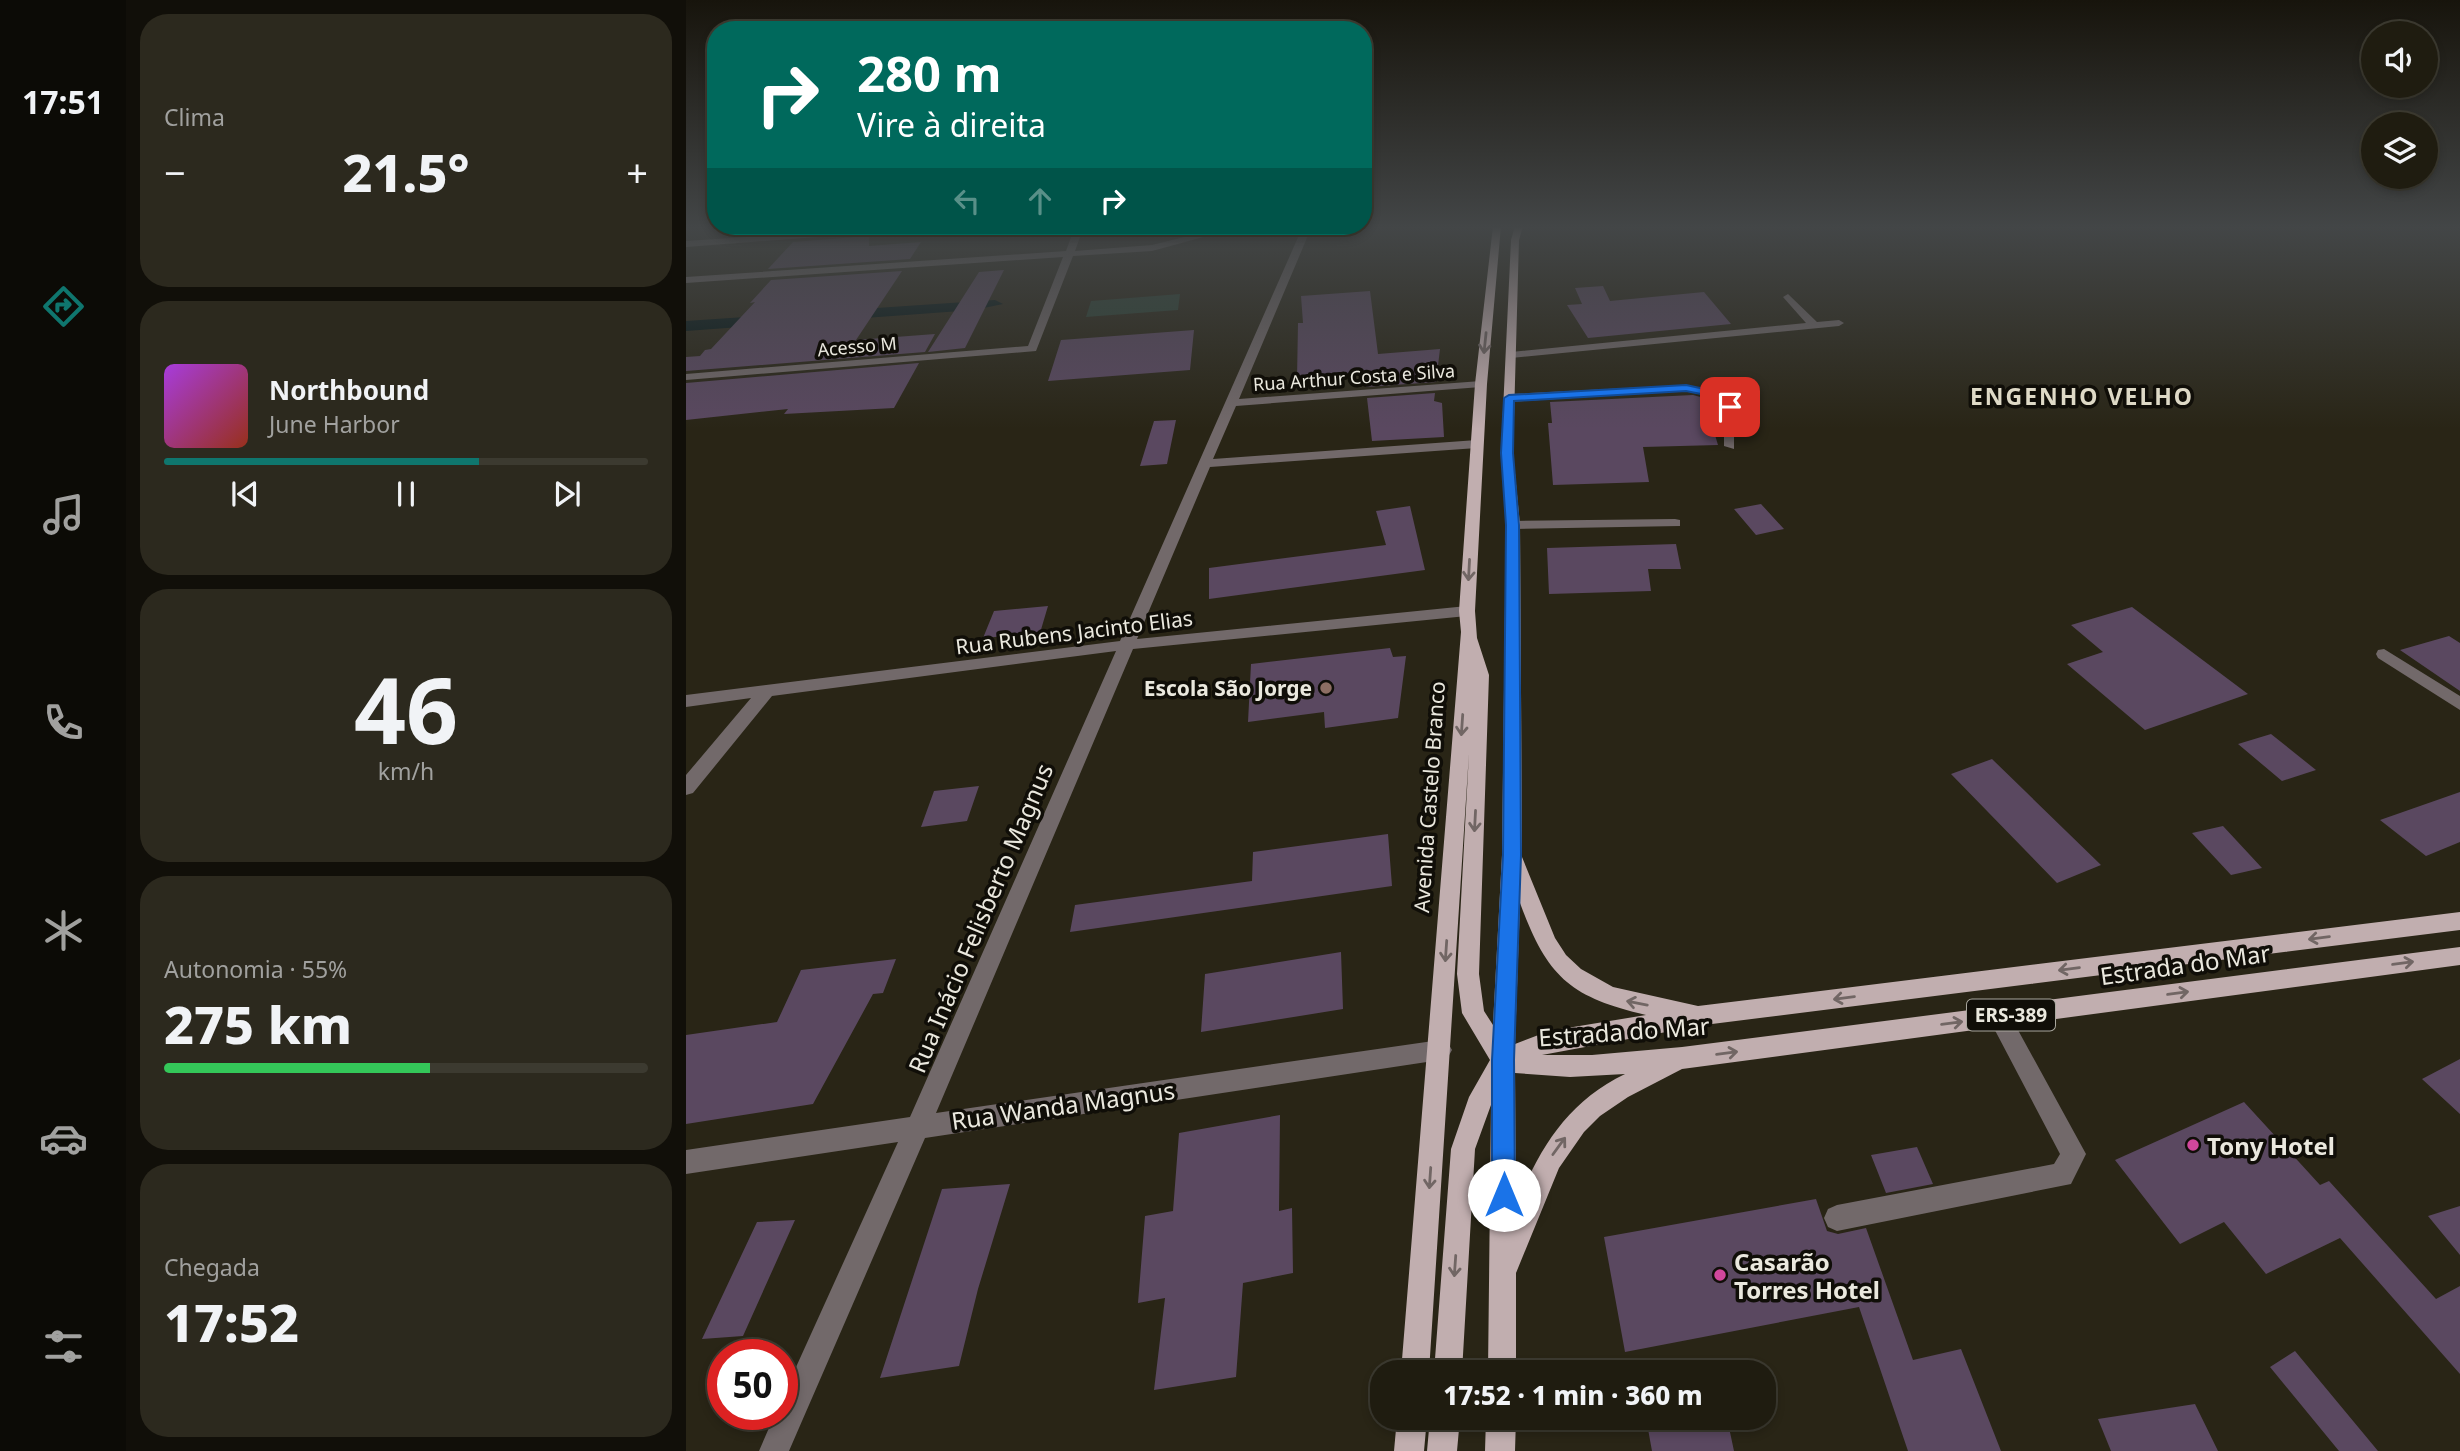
<!DOCTYPE html>
<html lang="pt">
<meta charset="utf-8">
<style>
:root{--surface:#1f1c10;--page:#2c291e;--text:#f1f3f6;--muted:#a1a19f;--line:#3c3a30;--accent:#0f766e}
body{margin:0;font-family:"Noto Sans",sans-serif;background:var(--page);color:var(--text);height:100vh;display:flex;flex-direction:column;font-size:26px;white-space:nowrap}
*{box-sizing:border-box;margin:0}
p{font-size:23px;color:var(--muted)}
.icon{flex:none;width:38px;height:38px;fill:none;stroke:currentColor;stroke-width:2;stroke-linecap:round;stroke-linejoin:round}
.map{position:relative;flex:1;overflow:hidden}
.panel{display:flex;flex-direction:column;gap:14px;padding:14px;background:#110f09;width:560px}
.panel>*{flex:none}
.top-card{position:absolute;left:21px;top:21px;width:665px;height:214px;border-radius:28px;box-shadow:0 4px 10px #0003,0 0 0 2px var(--line);background:#00695c;color:#fff;overflow:hidden}
.buttons{position:absolute;left:1675px;top:21px;display:grid;gap:14px}
.buttons a{display:grid;place-items:center;width:77px;height:77px;border-radius:50%;background:var(--surface);box-shadow:0 4px 10px #0003,0 0 0 2px var(--line);font-size:35px}
.speed{position:absolute;left:21px;top:1339px;display:flex;gap:14px;font-size:35px;font-weight:700;text-align:center}
.speed>*{display:grid;place-content:center;width:91px;height:91px;border-radius:50%;background:var(--surface);box-shadow:0 4px 10px #0003,0 0 0 2px var(--line);line-height:1}
.speed .limit{border:10px solid #d22;background:#fff;color:#111}
.pin{position:absolute;display:grid;place-items:center;width:60px;height:60px;color:#fff;margin:-30px;border-radius:14px;box-shadow:0 4px 10px #0006}
.me{position:absolute;width:77px;margin:-38px;rotate:0deg;stroke-linejoin:round;filter:drop-shadow(0 0 5px #0008)}
.turn{display:flex;align-items:center;gap:24px;height:147px;padding:0 35px;font-size:32px}
.turn .icon{width:91px;height:91px;stroke-width:2.5}
.turn b{display:block;font-size:49px;line-height:60px}
.lanes{display:flex;align-items:center;height:66px;padding:0 35px;background:#0003;justify-content:center;gap:35px;direction:ltr}
.lanes .off{opacity:.35}
.big{font-size:52px;font-weight:800;line-height:1.1}
.panel .widget{flex:1;display:flex;flex-direction:column;justify-content:center;gap:10px;min-width:0;padding:0 24px;border-radius:28px;background:var(--page)}
.panel .dial{align-items:center;gap:0}
.dial b{font-size:91px;line-height:1}
.song{display:flex;align-items:center;gap:21px}
.cover{width:84px;height:84px;border-radius:10px;background:linear-gradient(135deg,hsl(280 70% 55%),hsl(10 70% 35%))}
.played{height:7px;border-radius:4px;background:linear-gradient(90deg,var(--accent) 65%,var(--line) 65%)}
.keys{display:flex;justify-content:space-around;direction:ltr}
.heat{display:flex;justify-content:space-between;align-items:center;font-size:38px;direction:ltr}
.charge{height:10px;border-radius:5px;background:linear-gradient(90deg,#34c759 55%,var(--line) 0)}
.trip{position:absolute;left:684px;top:1360px;width:406px;height:70px;border-radius:28px;background:var(--surface);box-shadow:0 4px 10px #0003,0 0 0 2px var(--line);font-weight:800;line-height:70px;text-align:center}
main{display:flex;flex:1;min-height:0}
.tabs{display:flex;flex-direction:column;width:126px;justify-content:space-around;align-items:center;background:#0c0b06;color:var(--muted)}
.tabs .icon{width:49px;height:49px}
.tabs .active{color:var(--accent)}
.tabs b{font-size:32px;color:var(--text)}
.map>svg:first-child{display:block}
.green{fill:#2c4335}
.water{fill:#011313}
.building{fill:#5a4860}
.lines{fill:none;stroke-linecap:round;stroke-linejoin:round}
.minor{fill:#72696a;fill-rule:evenodd}
.major{fill:#c1aeaf;fill-rule:evenodd}
.oneway{stroke:#716664}
.route{fill:#1a73e8;stroke:#114b97;stroke-width:2}
.education-dot{fill:#8d6e63;stroke:#100e08;stroke-width:2.5}
.hotel-dot{fill:#d1479c;stroke:#100e08;stroke-width:2.5}
.labels{text-anchor:middle;dominant-baseline:central;stroke-width:7;stroke-linejoin:round;paint-order:stroke}
.far-street-label{font-size:18px;fill:#eae8de;stroke:#100e08}
.shield{fill:#100e08;stroke:#a9a79e;stroke-width:2}
.shield-label{font-size:19px;font-weight:bold;fill:#eae8de}
.street-label{font-size:21px;fill:#eae8de;stroke:#100e08}
.poi-label{font-size:21px;font-weight:bold;fill:#eae8de;stroke:#100e08;text-anchor:end}
.far-district-label{font-size:23px;font-weight:bold;letter-spacing:2px;fill:#ded9c6;stroke:#100e08}
.near-street-label{font-size:24px;fill:#eae8de;stroke:#100e08}
.near-poi-label{font-size:24px;font-weight:bold;fill:#eae8de;stroke:#100e08;text-anchor:start}
</style>
<main>
<nav class="tabs">
<b>17:51</b>
<svg class="icon active" aria-label="directions" viewBox="0 0 24 24"><path d="M12 3l9 9-9 9-9-9zM9 14v-3h6M13 9l2 2-2 2"/></svg>
<svg class="icon" aria-label="music" viewBox="0 0 24 24"><path d="M9 18V5l10-2v13"/><circle cx="6" cy="18" r="3"/><circle cx="16" cy="16" r="3"/></svg>
<svg class="icon" aria-label="phone" viewBox="0 0 24 24"><path d="M5 4h4l2 5-3 2q2 4 5 5l2-3 5 2v4C11 20 4 13 5 4z"/></svg>
<svg class="icon" aria-label="climate" viewBox="0 0 24 24"><path d="M12 3v18M4 7l16 10M4 17L20 7"/></svg>
<svg class="icon" aria-label="car" viewBox="0 0 24 24"><path d="M5 17H2v-5l4-1 3-4h7l3 4 3 1v5h-3M9 17h6M6 11h13"/><circle cx="7" cy="17" r="2"/><circle cx="17" cy="17" r="2"/></svg>
<svg class="icon" aria-label="filters" viewBox="0 0 24 24"><path d="M4 7h16M4 17h16"/><circle cx="9" cy="7" r="2"/><circle cx="15" cy="17" r="2"/></svg>
</nav>
<section class="panel">
<div class="widget"><p>Clima</p>
<div class="heat"><a>−</a><b class="big">21.5°</b><a>+</a></div>
</div>
<div class="widget">
<div class="song"><i class="cover"></i><div><b>Northbound</b><p>June Harbor</p></div></div>
<div class="played"></div>
<div class="keys"><svg class="icon" aria-label="previous" viewBox="0 0 24 24"><path d="M18 5L8 12l10 7zM5 5v14"/></svg><svg class="icon" aria-label="pause" viewBox="0 0 24 24"><path d="M8 5v14M16 5v14"/></svg><svg class="icon" aria-label="next" viewBox="0 0 24 24"><path d="M6 5l10 7-10 7zM19 5v14"/></svg></div>
</div>
<div class="widget dial"><b>46</b><p>km/h</p></div>
<div class="widget"><p>Autonomia · 55%</p><b class="big">275 km</b><div class="charge"></div></div>
<div class="widget"><p>Chegada</p><b class="big">17:52</b></div>
</section>
<div class="map">
<svg width="1774" height="1451" viewBox="0 0 1774 1451">
<rect width="100%" height="100%" fill="#292516"/>
<!-- green -->
<path class="green" d="M494,294L492,310L400,317L405,301Z"/>
<!-- water -->
<path class="water" d="M309,300L317,304L288,310L0,331V321Z"/>
<!-- building -->
<path class="building" d="M183,236V246L235,242L224,259L82,269L107,242Z
M318,270L279,348L242,352L293,272Z
M216,271L170,340L249,334L239,352L0,371V357L14,356L19,350L25,349L69,302L64,303L85,280Z
M917,286L924,301L1018,292L1045,324L902,338L881,305L896,304L889,288Z
M684,291L692,354L754,349L750,382L680,387L678,374L611,379L612,323H617L615,296Z
M508,330L504,370L362,381L375,340Z
M233,363L208,408L98,414L102,409L0,420V383Z
M749,393L748,401L756,403L758,437L686,441L681,398Z
M1007,395L1018,398L1032,445L957,447L963,482L867,485L862,423H866L864,402Z
M490,420L481,464L454,466L468,421Z
M1075,504L1098,529L1070,535L1048,509Z
M724,506L739,570L523,599V568L700,545L690,511Z
M990,544L995,569H962L965,591L863,594L861,548Z
M362,606L354,633L297,638L308,611Z
M1446,607L1562,694L1459,730L1381,664L1417,652L1385,625Z
M1763,636L1774,643V691L1714,650Z
M704,648L707,657L720,656L712,718L639,728L638,712L562,722L565,664Z
M1585,734L1630,770L1596,781L1552,744Z
M1306,759L1415,865L1371,883L1265,774Z
M293,786L281,821L235,827L248,791Z
M1774,792V842L1740,856L1694,820Z
M1537,826L1576,868L1545,875L1506,833Z
M702,834L706,886L384,932L389,905L566,881L567,852Z
M655,952L657,1009L515,1032L519,974Z
M210,959L197,993L187,994L127,1104L0,1124V1035L91,1022L115,970Z
M1774,1059V1114L1736,1079Z
M1558,1102L1634,1185L1643,1181L1750,1299L1774,1286V1374L1654,1238L1580,1274L1538,1222L1494,1244L1429,1160Z
M594,1115L593,1211L606,1208L607,1273L557,1283L550,1377L468,1390L479,1298L452,1303L459,1216L487,1211L493,1133Z
M1231,1147L1247,1184L1200,1193L1185,1155Z
M324,1184L292,1289L273,1366L194,1378L256,1189Z
M1130,1199L1141,1231L1152,1234L1180,1228L1227,1360L1275,1349L1315,1451H1222L1173,1307L939,1352L918,1237Z
M1774,1206V1255L1742,1216Z
M109,1220L57,1336L16,1339L71,1222Z
M1609,1351L1692,1451H1653L1584,1367Z
M1509,1404L1532,1451H1425L1412,1419Z
M960,1418H1041L1048,1451H966Z"/>
<g class="lines">
<!-- minor -->
<path class="minor" d="M228,226H277L0,247V241Z
M389,226H398L389,251L466,245L542,226H558L466,251L387,256L350,351L0,380V374L342,346L377,257L0,283V277L380,251Z
M617,226H626L553,399L795,381L801,384L795,387L550,406L527,459L791,440L797,444L791,448L524,467L451,639L781,606L789,611L781,616L447,649L250,1113L754,1040L762,1043L766,1050L762,1057L754,1060L239,1138L103,1451H73L89,1414H96V1398L212,1142L0,1174V1150L224,1117L430,651L86,696L7,793L0,795V775L65,698L0,707V695L434,641Z
M1102,294L1131,322L1153,320L1158,323L1153,326L825,358L820,355L825,352L1120,323L1097,297Z
M1000,385L1037,393L1048,404V449L1038,446V408L1029,398L1000,391L823,402L817,398L823,394Z
M989,519L994,520V526L827,529L820,525L827,521Z
M1698,649L1774,696V710L1692,658L1690,654L1692,650Z
M1313,1007L1321,1010L1400,1154L1385,1184L1151,1231L1142,1227L1138,1218L1142,1209L1151,1205L1368,1164L1374,1154L1302,1017L1305,1010Z"/>
<!-- major -->
<path class="major" d="M807,226H815L801,384L789,611L791,638L803,675L793,974L798,1011L807,1025L816,855L820,525L815,453L825,240L829,226H837L833,240L827,453L834,525L836,857L869,938L880,955L895,969L927,987L1012,1006L1774,912V930L1018,1025L856,1055H906L996,1047L1774,947V965L996,1069L942,1097L914,1116L898,1132L873,1168L830,1273V1372H802L805,1105L789,1149L776,1372H748L765,1149L783,1097L804,1060L776,1013L771,974L783,753L743,1372H715L775,632L773,611L789,384ZM834,903C861,976 883,997 960,1015L863,1031L829,1044ZM829,1073L884,1077L939,1074C881,1102 852,1150 830,1207Z
M711,1418H741L738,1451H708Z
M744,1418H774L771,1451H741Z
M800,1418H830L829,1451H799Z"/>
</g>
<!-- one-way arrows -->
<defs><path id="oneway-shaft" d="M-6 0H5M1.5-3L5.5 0L1.5 3" fill="none" stroke-width="1.6" stroke-linecap="round" stroke-linejoin="round" transform="scale(1.75)"/></defs>
<g class="oneway">
<use href="#oneway-shaft" transform="translate(799 343) rotate(96)"/>
<use href="#oneway-shaft" transform="translate(783 570) rotate(93)"/>
<use href="#oneway-shaft" transform="translate(776 725) rotate(94)"/>
<use href="#oneway-shaft" transform="translate(789 821) rotate(93)"/>
<use href="#oneway-shaft" transform="translate(1633 938) rotate(173)"/>
<use href="#oneway-shaft" transform="translate(760 951) rotate(94)"/>
<use href="#oneway-shaft" transform="translate(1717 963) rotate(-8)"/>
<use href="#oneway-shaft" transform="translate(1383 969) rotate(173)"/>
<use href="#oneway-shaft" transform="translate(1492 993) rotate(-8)"/>
<use href="#oneway-shaft" transform="translate(1158 998) rotate(173)"/>
<use href="#oneway-shaft" transform="translate(951 1003) rotate(-169)"/>
<use href="#oneway-shaft" transform="translate(1266 1023) rotate(-7)"/>
<use href="#oneway-shaft" transform="translate(1041 1053) rotate(-7)"/>
<use href="#oneway-shaft" transform="translate(873 1146) rotate(-54)"/>
<use href="#oneway-shaft" transform="translate(744 1178) rotate(94)"/>
<use href="#oneway-shaft" transform="translate(769 1266) rotate(94)"/>
</g>
<!-- sky -->
<linearGradient id="sky" x2="0" y2="1"><stop stop-color="#17140c"/><stop offset="0.53" stop-color="#434647"/><stop offset="1" stop-color="#434647" stop-opacity="0"/></linearGradient>
<rect width="1774" height="429" fill="url(#sky)"/>
<!-- route -->
<path class="route" d="M1000,385L1037,393L1049,407L1040,409L1030,397L1000,391L828,401L827,453L833,525L835,855L828,1060L829,1195L826,1203L818,1207L809,1203L806,1195V1060L817,855L820,525L815,453L818,398L823,395Z"/>
<!-- markers -->
<circle class="education-dot" cx="640" cy="688" r="7"/>
<g class="hotel-dot">
<circle cx="1507" cy="1145" r="7"/>
<circle cx="1034" cy="1275" r="7"/>
</g>
<g class="labels">
<!-- far-street labels -->
<g class="far-street-label">
<text transform="translate(171 346) rotate(-5)">Acesso M</text>
<text transform="translate(668 377) rotate(-4)">Rua Arthur Costa e Silva</text>
</g>
<!-- shield labels -->
<rect class="shield" x="1281" y="999.5" width="88" height="31" rx="5"/>
<g class="shield-label">
<text x="1325" y="1015">ERS-389</text>
</g>
<!-- street labels -->
<g class="street-label">
<text transform="translate(388 632) rotate(-7)">Rua Rubens Jacinto Elias</text>
<text transform="translate(743 797) rotate(-86)">Avenida Castelo Branco</text>
</g>
<!-- poi labels -->
<g class="poi-label">
<text x="626" y="688">Escola São Jorge</text>
</g>
<!-- far-district labels -->
<g class="far-district-label">
<text x="1396" y="396">ENGENHO VELHO</text>
</g>
<!-- near-street labels -->
<g class="near-street-label">
<text transform="translate(294 918) rotate(-67)">Rua Inácio Felisberto Magnus</text>
<text transform="translate(1499 964) rotate(-8)">Estrada do Mar</text>
<text transform="translate(938 1031) rotate(-4)">Estrada do Mar</text>
<text transform="translate(377 1105) rotate(-8)">Rua Wanda Magnus</text>
</g>
<!-- near-poi labels -->
<g class="near-poi-label">
<text x="1521" y="1145">Tony Hotel</text>
<text x="1048" y="1261">Casarão<tspan x="1048" dy="28">Torres Hotel</tspan></text>
</g>
</g>
</svg>
<div class="buttons">
<a><svg class="icon" aria-label="sound" viewBox="0 0 24 24"><path d="M4 9h4l5-4v14l-5-4H4zM17 9q2 3 0 6"/></svg></a>
<a><svg class="icon" aria-label="layers" viewBox="0 0 24 24"><path d="M12 4l9 5-9 5-9-5zM3 14l9 5 9-5"/></svg></a>
</div>
<div class="speed"><div class="limit">50</div></div>
<div class="pin" style="left:1044px;top:407px;background:#d93025"><svg class="icon" aria-label="arrive" viewBox="0 0 24 24"><path d="M6 21V4h12l-3 4 3 4H6"/></svg></div>
<svg class="me" style="left:818px;top:1195px" viewBox="-20 -20 40 40"><circle r="19" fill="#fff"/><path d="M0-13L10 11 0 6-10 11z" fill="#1a73e8"/></svg>
<div class="trip">17:52 · 1 min · 360 m</div>
<div class="top-card">
<div class="turn"><svg class="icon" aria-label="right" viewBox="0 0 24 24"><path d="M7 20v-9h11M14 6l5 5-5 5"/></svg><div><b>280 m</b>Vire à direita</div></div>
<div class="lanes"><svg class="icon off" aria-label="left" viewBox="0 0 24 24"><path d="M17 20v-9H6M10 6l-5 5 5 5"/></svg><svg class="icon off" aria-label="ahead" viewBox="0 0 24 24"><path d="M12 20V5M6 11l6-6 6 6"/></svg><svg class="icon" aria-label="right" viewBox="0 0 24 24"><path d="M7 20v-9h11M14 6l5 5-5 5"/></svg></div>
</div>
</div>
</main>
